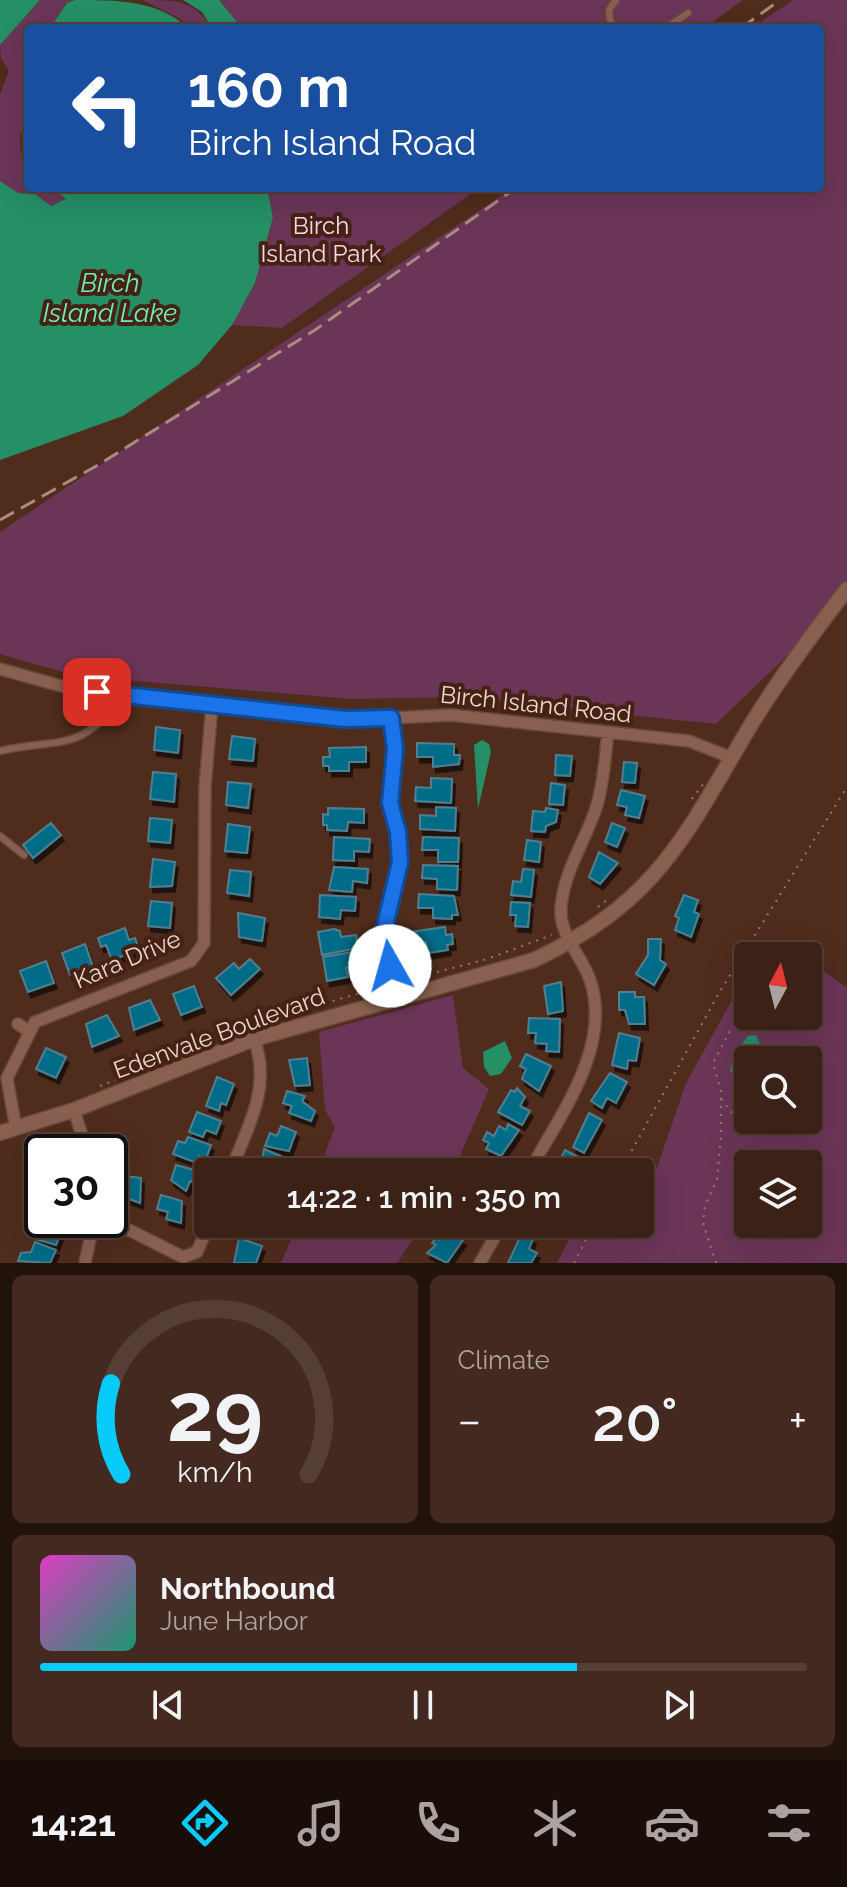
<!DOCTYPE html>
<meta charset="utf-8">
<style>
:root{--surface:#3c2116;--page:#43291f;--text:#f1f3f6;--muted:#aca3a1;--line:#553e35;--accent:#08cbf9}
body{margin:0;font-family:Raleway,sans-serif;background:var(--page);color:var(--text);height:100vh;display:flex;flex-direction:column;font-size:30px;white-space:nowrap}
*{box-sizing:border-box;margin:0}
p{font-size:26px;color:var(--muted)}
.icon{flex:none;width:44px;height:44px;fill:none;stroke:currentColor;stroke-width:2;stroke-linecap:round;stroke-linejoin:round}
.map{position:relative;height:1263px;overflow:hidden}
.details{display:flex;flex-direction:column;gap:12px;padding:12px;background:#21120c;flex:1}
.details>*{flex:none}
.guide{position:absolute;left:24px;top:24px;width:800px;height:168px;border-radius:8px;box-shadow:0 8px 32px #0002,0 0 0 2px var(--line);background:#1a4fa0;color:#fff;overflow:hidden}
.needle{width:52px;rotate:7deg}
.fabs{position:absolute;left:734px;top:942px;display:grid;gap:16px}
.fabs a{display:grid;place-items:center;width:88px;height:88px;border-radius:8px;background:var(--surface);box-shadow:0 8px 32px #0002,0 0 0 2px var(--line);font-size:40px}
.speed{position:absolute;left:24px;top:1134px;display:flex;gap:16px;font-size:40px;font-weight:700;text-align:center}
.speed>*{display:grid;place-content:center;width:104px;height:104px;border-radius:50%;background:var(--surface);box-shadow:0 8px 32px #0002,0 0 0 2px var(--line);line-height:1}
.speed .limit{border:4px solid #111;border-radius:12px;background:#fff;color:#111}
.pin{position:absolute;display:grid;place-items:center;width:68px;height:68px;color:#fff;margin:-34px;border-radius:16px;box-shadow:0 4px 12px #0006}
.me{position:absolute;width:88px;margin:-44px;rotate:353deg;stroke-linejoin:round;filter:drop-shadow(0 0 6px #0008)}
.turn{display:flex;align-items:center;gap:28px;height:168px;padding:0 32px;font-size:36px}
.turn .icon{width:104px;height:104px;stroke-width:2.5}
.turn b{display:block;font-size:56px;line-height:68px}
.big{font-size:60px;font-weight:600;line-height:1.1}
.details .widget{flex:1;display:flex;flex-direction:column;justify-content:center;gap:12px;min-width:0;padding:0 28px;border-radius:12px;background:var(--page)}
.details .dial{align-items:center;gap:0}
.dial svg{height:208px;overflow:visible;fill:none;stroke:var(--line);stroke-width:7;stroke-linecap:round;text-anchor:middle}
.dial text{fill:var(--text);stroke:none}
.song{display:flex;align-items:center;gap:24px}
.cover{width:96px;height:96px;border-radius:12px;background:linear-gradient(135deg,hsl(310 70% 55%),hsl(160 70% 35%))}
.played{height:8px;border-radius:4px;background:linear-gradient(90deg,var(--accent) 70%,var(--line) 70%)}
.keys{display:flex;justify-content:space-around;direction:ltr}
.heat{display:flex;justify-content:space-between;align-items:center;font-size:44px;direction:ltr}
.details .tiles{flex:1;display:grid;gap:12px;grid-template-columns:1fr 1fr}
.widget:last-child{grid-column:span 2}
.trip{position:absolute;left:194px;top:1158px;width:460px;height:80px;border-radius:8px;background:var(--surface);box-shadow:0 8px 32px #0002,0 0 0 2px var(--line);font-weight:600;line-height:80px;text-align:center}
.menu{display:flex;height:128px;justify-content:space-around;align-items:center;background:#180d09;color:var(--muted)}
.menu .icon{width:56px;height:56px}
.menu .selected{color:var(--accent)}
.menu b{font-size:36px;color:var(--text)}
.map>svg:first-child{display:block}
.green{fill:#6b3558;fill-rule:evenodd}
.water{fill:#258f66}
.building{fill:#046c87;stroke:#4f8091;stroke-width:2;filter:url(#shadow)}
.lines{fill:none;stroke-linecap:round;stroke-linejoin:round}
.service-casing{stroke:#68493c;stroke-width:9}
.minor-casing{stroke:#68493c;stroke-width:14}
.tertiary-casing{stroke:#68493c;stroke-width:17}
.path{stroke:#96776a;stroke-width:2;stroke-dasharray:2 6;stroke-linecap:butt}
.service{stroke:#896050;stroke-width:6}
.minor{stroke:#896050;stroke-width:11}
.tertiary{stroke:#896050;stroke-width:14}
.rail{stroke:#a98b7f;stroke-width:3;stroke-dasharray:16 8;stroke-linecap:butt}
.route-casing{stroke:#114b97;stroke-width:20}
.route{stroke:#1a73e8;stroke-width:14}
.labels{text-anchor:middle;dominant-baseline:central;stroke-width:8;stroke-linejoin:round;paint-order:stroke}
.park-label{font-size:24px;fill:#fdd2eb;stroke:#452213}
.street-label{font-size:24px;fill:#edd5cb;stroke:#452213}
.water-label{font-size:26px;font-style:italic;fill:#6cf1b8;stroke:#452213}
</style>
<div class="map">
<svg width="847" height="1263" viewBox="0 0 847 1263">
<defs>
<filter id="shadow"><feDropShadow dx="3" dy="5.5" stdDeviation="0" flood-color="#0009"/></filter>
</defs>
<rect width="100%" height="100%" fill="#502c1d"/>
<!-- green -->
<path class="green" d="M40,0H75L67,3L50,28H28L26,121L20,136L21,153L28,164V188H52L67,200L51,206L35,194L17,193L0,181V94L9,71L1,58L0,45Z
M143,0C175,0 194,0 212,28H188L180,19Z
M219,0H743L704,28H242Z
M793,0H847V598L716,724L458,697L351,699L77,676L0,654V532L513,188H820V28H752Z
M267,188H479L282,328L232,325L255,283L273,217Z
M808,960L847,988V1263H557L577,1224H607L632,1240L686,1083L748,971V1016H808ZM748,1060H808V1120H748ZM748,1164H808V1224H748Z
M453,995L463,1068L489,1089L453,1172H318L335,1127L325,1110L319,1032Z
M298,1224H424L397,1263H281Z"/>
<!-- water -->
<path class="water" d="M0,0H40L0,45Z
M75,0C116,0 158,0 188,28H50L67,3Z
M183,0H219L242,28H212L202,12Z
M0,181L18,193L35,194L51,206L66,199L52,188H267L273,217L255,283L232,325L198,365L123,416L0,460Z
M482,740L489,744L491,752L478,809L474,745Z
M756,1035L761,1046L758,1060H748V1076L737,1080L730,1071L734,1055L748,1036Z
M505,1041L512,1058L501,1074L490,1076L484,1067L483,1052Z"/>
<!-- building -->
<path class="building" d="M156,727L180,730L178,753L154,750Z
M232,736L255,739L253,761L229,759Z
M417,743L454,744V755H460L459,764L433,767V757H417Z
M366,747V762H349V771H329V766H323V757H330L329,748Z
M556,755L572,756L570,776L555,775Z
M624,762L637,763L635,783L622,782Z
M153,772L176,774L174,802L150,799Z
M431,778L452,779L451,803L415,801L416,787L431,788Z
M228,782L251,784L248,808L226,805Z
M551,783L565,785L563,805L549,804Z
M621,790L645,796L639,818L625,815L627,807L617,805Z
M436,807L456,808L455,831L420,829V815L436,816Z
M328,808L364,809V823L348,822L347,831L327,830V825H323V814L328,815Z
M546,808L558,810L556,822L546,826L545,832L531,831L533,811L545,812Z
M150,818L172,820L170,843L148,841Z
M51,823L61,835L33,858L23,845Z
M612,823L625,828L617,847L605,842Z
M228,824L250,827L247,853L225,851Z
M334,837L370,839L369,852L354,851V861L333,860Z
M423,837L459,838L458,862H438V850H422Z
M527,840L541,842L539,862L524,860Z
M599,852L618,863L600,884L589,877Z
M153,859L175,862L172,886L150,887Z
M423,865L458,866L457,890L437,889V879L422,878Z
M334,867L368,869L367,883L353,881L352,892L329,890Z
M523,869L534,870L531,897L511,895L513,881L521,882Z
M230,870L251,872L249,896L227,893Z
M419,894L454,896L458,915H452V919L433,918V908H418Z
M320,895L356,897L355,911L341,910L340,919L319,917Z
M684,895L698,900L694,912L699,914L691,937L675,930L679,918L675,916Z
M151,901L172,903L170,928L148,926Z
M511,902L530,903L528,927L515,926L516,915H510Z
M238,913L265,918L262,941L239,937Z
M445,927L446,935L452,934L453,944L447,945L448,950L428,953L426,942L411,944L410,932Z
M125,928L129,940L135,938L139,950L112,960L106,945L101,947L98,938Z
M334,929L340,931L341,937L356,935L358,948L322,955L318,932Z
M648,939H661L660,960L666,964L654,985L636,974L648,955Z
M85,944L93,967L70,975L62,953Z
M359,951L361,966L346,968L348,977L327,981L323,957Z
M250,959L260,969L231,995L216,978L234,963L239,969Z
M46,961L54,983L28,992L20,971Z
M561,982L563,1011L548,1014L544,986Z
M194,986L202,1007L181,1015L173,994Z
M619,992H635V997H644L645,1024H629L625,1010H619Z
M150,1000L160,1020L134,1030L129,1008Z
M107,1015L119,1036L92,1047L86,1024Z
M529,1018L560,1019L559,1052L546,1051L547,1044L535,1043L536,1033H528Z
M619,1033L640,1038L636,1061L628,1060L627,1069L612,1065Z
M46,1048L66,1057L56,1078L36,1069Z
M526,1054L551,1066L539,1091L522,1079L526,1069L520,1066Z
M307,1058L310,1085L295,1086L289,1060Z
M610,1073L627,1082L616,1103L607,1098L602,1108L591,1101Z
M217,1077L234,1084L226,1105L221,1103L219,1111L206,1106Z
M517,1088L525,1097L520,1106L530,1111L522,1125L498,1112L511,1090L515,1092Z
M287,1091L305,1096L302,1101L315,1111L311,1121L289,1113L292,1106L283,1103Z
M197,1112L221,1121L216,1134L206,1130L203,1137L189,1132Z
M589,1113L602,1120L584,1153L573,1147Z
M508,1124L519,1130L501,1156L486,1149L489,1143L483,1140L487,1132L494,1136L499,1126L506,1130Z
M281,1126L296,1132L289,1151L265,1146L270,1133L277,1136Z
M188,1137L211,1145L206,1159L199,1156L197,1163L173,1154L178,1141L185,1143Z
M42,1149V1172L38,1173L37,1168L33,1169L29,1153Z
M264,1149L281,1156L275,1172H260Z
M565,1150L578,1157L573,1166L578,1169L576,1172H554Z
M488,1158L501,1166L498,1172H480Z
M176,1165L201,1172L196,1183L190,1181L186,1191L171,1180Z
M124,1176L141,1178L140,1203L121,1196Z
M161,1195L182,1201L181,1223L166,1219L168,1212L157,1209Z
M42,1216V1220H59L54,1233L60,1235L56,1245L36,1239L39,1231L31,1229L35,1219L40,1221Z
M444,1233L463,1240L447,1263L427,1253L436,1245L432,1243L436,1238L439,1240Z
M522,1233L533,1239L529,1249L537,1253L531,1263H508Z
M239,1238L262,1246L256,1263H234Z
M35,1242L56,1250L50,1263L18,1261L21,1253L31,1252Z"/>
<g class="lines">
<defs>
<path id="service" d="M611,28L609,10L616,0
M666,28L688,13
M0,751C59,737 82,755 122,694
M0,836L24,855"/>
<path id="minor" d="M0,669L72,689L317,716L373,719L450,715L689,741L732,758
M391,718L395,749L390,803L398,832L400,862L384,938L397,996
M18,1024L28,1031
M74,1110L87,1152
M16,1129L7,1078L35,1022L191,961L204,943L205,787L212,705
M230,1172C248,1127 272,1087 254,1039
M529,1172C559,1116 613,1047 590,980C582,956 559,935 561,908C564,869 586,841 597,805C604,782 605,756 608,732
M94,1221L123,1227L183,1257L197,1252L209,1224
M85,1263L94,1220
M480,1263L502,1224"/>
<path id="tertiary" d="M0,1133L74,1110L254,1039L534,960C659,901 685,835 752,723C781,676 813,633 847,589"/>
</defs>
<!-- service casing -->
<use href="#service" class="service-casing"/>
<!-- minor casing -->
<use href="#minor" class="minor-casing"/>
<!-- tertiary casing -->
<use href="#tertiary" class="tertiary-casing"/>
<!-- path -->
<path class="path" d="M692,799L706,780
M598,907L609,898
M406,980L487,959L552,935
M100,1086L264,1021L384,986
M721,1099L731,1112L745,1114
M620,1172L719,993L847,787
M574,1263L594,1224
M716,1263L703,1223L705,1206L717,1179L721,1135V1091L713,1063L731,1029L752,1016"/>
<!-- service -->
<use href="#service" class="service"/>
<!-- minor -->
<use href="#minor" class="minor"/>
<!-- tertiary -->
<use href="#tertiary" class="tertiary"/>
<!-- rail -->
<path class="rail" d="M741,28L780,0
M0,520L98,465L315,330L516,188"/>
</g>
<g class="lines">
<defs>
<path id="route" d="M97,692L345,719L391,718L395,749L390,803L398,832L400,862L385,926L390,966"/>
</defs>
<!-- route casing -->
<use href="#route" class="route-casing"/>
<!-- route -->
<use href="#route" class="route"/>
</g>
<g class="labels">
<!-- park labels -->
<g class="park-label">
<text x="321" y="225">Birch<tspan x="321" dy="28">Island Park</tspan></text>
</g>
<!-- street labels -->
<g class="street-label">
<text transform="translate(536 704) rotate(6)">Birch Island Road</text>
<text transform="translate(127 959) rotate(-23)">Kara Drive</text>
<text transform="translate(219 1033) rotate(-20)">Edenvale Boulevard</text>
</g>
<!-- water labels -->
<g class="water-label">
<text x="110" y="283">Birch<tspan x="110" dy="30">Island Lake</tspan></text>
</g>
</g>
</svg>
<div class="fabs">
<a><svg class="needle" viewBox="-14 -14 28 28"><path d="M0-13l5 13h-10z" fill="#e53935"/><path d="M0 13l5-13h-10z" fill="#aca3a1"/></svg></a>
<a><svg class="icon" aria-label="search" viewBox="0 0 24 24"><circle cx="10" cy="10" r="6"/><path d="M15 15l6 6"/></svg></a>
<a><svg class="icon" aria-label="layers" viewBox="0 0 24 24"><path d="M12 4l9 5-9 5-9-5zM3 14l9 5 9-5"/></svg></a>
</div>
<div class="speed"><div class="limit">30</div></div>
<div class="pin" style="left:97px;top:692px;background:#d93025"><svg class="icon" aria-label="arrive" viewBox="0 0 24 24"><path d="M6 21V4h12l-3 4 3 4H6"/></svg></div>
<svg class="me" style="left:390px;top:966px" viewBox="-20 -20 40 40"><circle r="19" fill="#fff"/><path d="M0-13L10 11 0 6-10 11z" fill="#1a73e8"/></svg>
<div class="trip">14:22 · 1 min · 350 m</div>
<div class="guide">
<div class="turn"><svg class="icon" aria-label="left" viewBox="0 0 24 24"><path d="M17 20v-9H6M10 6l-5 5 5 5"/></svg><div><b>160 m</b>Birch Island Road</div></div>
</div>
</div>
<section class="details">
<div class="tiles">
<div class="widget dial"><svg viewBox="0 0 100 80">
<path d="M14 69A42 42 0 1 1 86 69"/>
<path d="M14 69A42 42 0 0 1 10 34" stroke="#08cbf9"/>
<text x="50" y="56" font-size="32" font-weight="700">29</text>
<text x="50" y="72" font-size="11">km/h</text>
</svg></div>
<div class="widget"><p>Climate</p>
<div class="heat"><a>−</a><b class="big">20°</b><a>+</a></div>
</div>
<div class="widget">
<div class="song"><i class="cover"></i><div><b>Northbound</b><p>June Harbor</p></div></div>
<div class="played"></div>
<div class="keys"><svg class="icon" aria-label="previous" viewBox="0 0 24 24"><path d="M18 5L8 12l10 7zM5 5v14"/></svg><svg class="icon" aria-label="pause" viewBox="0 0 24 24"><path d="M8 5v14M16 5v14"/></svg><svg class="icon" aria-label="next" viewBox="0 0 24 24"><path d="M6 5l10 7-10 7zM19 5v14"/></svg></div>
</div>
</div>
</section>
<nav class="menu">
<b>14:21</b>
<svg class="icon selected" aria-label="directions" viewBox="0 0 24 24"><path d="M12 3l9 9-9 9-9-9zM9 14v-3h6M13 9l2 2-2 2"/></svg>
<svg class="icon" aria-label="music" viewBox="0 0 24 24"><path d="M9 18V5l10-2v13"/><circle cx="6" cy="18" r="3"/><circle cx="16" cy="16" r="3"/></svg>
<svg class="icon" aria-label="phone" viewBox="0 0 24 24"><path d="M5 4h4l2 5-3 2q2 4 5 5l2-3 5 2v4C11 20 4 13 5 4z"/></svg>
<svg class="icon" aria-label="climate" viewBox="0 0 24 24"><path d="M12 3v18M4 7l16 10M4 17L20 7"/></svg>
<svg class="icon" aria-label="car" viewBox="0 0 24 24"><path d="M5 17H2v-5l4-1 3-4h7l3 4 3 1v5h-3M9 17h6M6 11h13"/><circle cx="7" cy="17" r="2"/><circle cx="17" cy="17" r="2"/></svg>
<svg class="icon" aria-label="filters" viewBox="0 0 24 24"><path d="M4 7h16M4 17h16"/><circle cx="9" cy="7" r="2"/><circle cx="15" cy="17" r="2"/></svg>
</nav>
